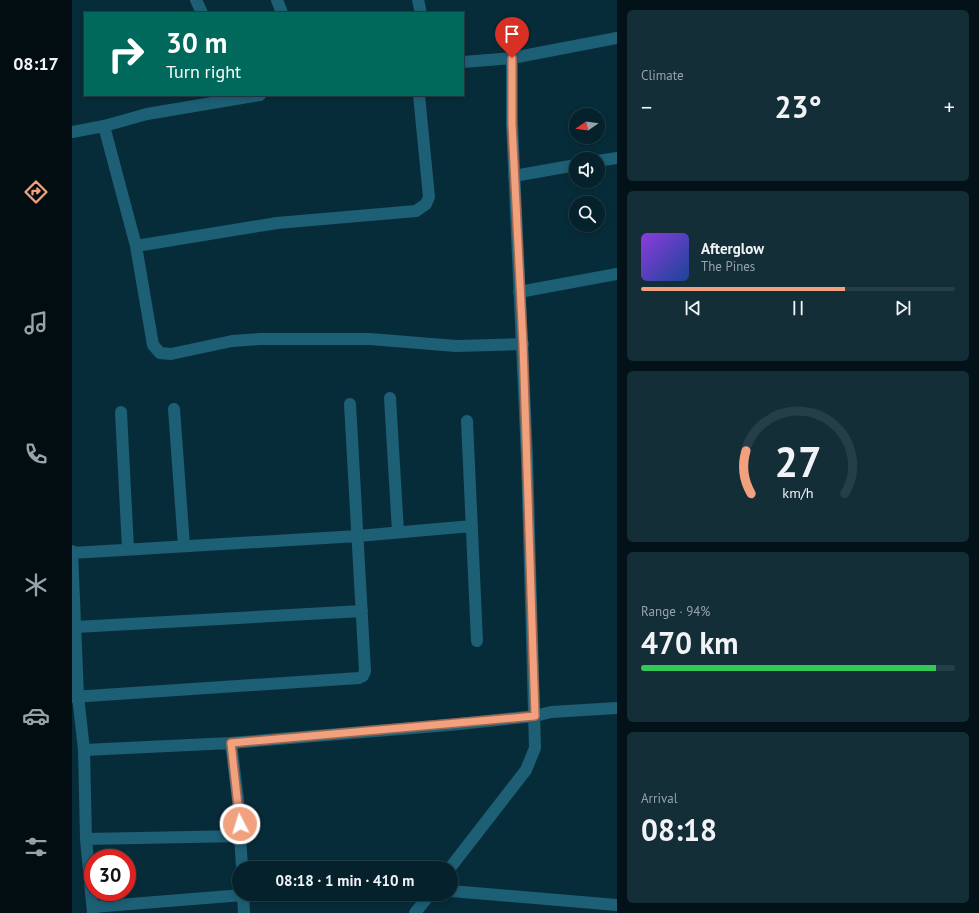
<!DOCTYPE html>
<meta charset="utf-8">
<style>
:root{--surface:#05212b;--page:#132e37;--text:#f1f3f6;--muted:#97a3a9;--line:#263e47;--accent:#f2a17e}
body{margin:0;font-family:"PT Sans",sans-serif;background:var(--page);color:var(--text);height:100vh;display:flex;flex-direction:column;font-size:15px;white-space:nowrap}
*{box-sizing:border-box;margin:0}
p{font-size:13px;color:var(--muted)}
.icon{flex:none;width:22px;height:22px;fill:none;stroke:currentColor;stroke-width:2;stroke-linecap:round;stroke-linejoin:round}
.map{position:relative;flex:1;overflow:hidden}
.side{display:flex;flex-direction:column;gap:10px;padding:10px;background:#031218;width:362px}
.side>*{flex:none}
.guide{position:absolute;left:12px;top:12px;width:380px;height:84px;border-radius:0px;box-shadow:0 2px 6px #0003,0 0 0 1px var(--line);background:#00695c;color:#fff;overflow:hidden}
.needle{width:26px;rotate:257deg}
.controls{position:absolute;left:497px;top:108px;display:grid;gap:8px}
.controls a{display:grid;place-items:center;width:36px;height:36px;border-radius:50%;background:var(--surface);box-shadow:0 2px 6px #0003,0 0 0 1px var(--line);font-size:20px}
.speed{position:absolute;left:12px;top:849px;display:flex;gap:8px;font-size:20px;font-weight:700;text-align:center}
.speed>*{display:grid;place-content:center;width:52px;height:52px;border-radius:50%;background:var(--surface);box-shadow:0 2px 6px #0003,0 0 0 1px var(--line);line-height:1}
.speed .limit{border:6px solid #d22;background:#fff;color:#111}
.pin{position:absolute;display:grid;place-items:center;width:34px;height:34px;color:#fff;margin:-41px -17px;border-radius:50% 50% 50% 0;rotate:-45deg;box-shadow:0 0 4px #0007}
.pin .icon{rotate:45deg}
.me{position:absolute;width:44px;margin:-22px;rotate:355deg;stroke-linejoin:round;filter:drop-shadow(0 0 3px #0008)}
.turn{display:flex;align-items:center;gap:14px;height:84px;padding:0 16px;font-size:18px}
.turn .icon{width:52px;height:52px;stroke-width:2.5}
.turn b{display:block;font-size:28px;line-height:34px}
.big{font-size:30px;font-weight:700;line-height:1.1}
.side .tile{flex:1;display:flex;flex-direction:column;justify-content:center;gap:6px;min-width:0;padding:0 14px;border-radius:6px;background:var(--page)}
.side .dial{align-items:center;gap:0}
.dial svg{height:104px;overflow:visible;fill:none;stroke:var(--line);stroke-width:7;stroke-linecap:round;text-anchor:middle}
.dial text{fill:var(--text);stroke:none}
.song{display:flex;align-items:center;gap:12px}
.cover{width:48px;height:48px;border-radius:6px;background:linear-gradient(135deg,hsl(270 70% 55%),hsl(220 70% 35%))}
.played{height:4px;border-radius:2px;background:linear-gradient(90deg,var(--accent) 65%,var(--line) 65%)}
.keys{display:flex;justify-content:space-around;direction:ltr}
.heat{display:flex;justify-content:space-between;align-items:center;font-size:22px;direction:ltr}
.charge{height:6px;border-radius:3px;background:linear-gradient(90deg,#34c759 94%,var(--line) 0)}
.trip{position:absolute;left:160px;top:861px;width:226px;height:40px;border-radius:20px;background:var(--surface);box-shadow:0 2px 6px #0003,0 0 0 1px var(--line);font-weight:700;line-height:40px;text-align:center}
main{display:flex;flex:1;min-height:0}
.tab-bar{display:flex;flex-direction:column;width:72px;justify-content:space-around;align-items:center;background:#020d11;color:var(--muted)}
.tab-bar .icon{width:28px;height:28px}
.tab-bar .active{color:var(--accent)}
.tab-bar b{font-size:18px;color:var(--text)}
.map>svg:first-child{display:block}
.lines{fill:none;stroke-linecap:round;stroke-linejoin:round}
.minor{stroke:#1d5f75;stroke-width:12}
.route-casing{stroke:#9d6952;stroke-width:10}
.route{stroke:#f2a17e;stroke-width:7}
</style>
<main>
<nav class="tab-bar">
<b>08:17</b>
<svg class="icon active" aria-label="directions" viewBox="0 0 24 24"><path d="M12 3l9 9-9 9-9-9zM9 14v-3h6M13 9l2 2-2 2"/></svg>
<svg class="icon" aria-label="music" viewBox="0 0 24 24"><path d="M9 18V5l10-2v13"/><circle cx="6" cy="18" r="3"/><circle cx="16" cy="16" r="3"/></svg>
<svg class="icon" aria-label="phone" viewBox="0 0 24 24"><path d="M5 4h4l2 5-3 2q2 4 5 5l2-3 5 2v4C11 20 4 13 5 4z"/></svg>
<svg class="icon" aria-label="climate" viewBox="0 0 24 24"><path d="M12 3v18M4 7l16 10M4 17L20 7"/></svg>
<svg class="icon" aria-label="car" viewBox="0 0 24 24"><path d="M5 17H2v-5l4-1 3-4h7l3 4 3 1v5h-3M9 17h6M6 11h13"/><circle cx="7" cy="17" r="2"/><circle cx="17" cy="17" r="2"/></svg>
<svg class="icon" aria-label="filters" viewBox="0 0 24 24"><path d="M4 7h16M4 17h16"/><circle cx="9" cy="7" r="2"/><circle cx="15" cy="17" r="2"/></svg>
</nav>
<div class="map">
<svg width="545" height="913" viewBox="0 0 545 913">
<rect width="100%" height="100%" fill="#072c39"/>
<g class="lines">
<!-- minor -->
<path class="minor" d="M124,0L130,13
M205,0L210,13
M346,0L349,13
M391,62L440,58L545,38
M32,126L64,246L81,345L88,353L99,354L160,341L188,339H298L384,346L451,344
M0,132L32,126L75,114L188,95
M526,161L545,158
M442,176L504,165
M64,246L205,223L344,211L354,204L357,197L347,95
M447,292L545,274
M318,398L326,532
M102,409L112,546
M49,412L56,549
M395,421L405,641
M0,551L6,696L12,750L14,839L21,913
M0,553L286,536L400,526
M4,627L290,611
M0,697L287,678L291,676L293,671L278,404
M159,743L166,800L170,868
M12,750L159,743L377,725L463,716L479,712L545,708
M14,839L170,836
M378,868L454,770L463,748L455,458L440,123V58
M379,891L545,905
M171,894L172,913
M21,907L171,895
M343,913L358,894"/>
</g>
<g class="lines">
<defs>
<path id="route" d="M168,824L159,743L463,716L451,344L440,124V58"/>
</defs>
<!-- route casing -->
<use href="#route" class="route-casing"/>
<!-- route -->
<use href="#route" class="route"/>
</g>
</svg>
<div class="controls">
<a><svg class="needle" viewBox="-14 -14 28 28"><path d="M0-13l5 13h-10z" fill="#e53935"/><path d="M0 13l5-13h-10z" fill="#97a3a9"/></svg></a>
<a><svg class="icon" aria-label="sound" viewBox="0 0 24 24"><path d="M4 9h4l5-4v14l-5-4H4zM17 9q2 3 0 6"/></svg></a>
<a><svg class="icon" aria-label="search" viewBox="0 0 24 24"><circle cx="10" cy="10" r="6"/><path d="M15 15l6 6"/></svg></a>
</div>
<div class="speed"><div class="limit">30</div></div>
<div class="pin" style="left:440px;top:58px;background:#d93025"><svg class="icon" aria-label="arrive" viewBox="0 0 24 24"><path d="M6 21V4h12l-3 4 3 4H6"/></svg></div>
<svg class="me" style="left:168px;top:824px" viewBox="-20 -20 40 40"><circle r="17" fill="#f2a17e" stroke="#fff" stroke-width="3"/><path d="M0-11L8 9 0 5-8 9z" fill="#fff"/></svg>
<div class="trip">08:18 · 1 min · 410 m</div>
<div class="guide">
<div class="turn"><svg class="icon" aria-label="right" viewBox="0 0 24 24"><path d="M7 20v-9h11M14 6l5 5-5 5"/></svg><div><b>30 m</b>Turn right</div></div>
</div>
</div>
<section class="side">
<div class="tile"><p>Climate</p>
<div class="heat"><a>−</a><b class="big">23°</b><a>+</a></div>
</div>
<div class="tile">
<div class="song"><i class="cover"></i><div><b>Afterglow</b><p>The Pines</p></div></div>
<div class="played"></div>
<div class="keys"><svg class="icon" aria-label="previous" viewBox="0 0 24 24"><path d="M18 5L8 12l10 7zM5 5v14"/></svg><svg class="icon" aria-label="pause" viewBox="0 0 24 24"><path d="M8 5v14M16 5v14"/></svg><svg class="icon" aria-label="next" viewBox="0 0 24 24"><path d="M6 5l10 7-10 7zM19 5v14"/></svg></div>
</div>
<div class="tile dial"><svg viewBox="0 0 100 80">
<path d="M14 69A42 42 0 1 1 86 69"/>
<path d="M14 69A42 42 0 0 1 10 36" stroke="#f2a17e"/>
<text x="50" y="56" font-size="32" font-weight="700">27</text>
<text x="50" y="72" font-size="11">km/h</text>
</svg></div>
<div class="tile"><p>Range · 94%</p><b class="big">470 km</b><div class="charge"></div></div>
<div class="tile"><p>Arrival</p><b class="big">08:18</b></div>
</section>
</main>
